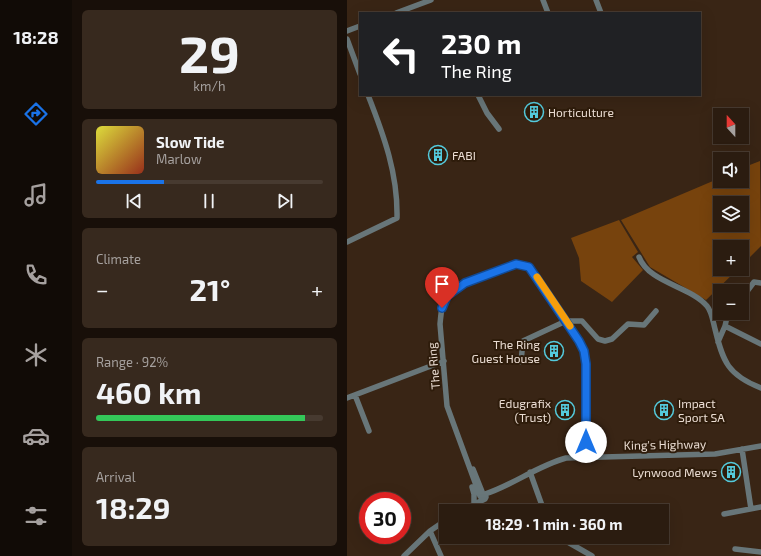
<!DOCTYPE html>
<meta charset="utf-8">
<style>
:root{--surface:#2b1c10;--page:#37291e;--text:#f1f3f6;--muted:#a6a19f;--line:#473a30;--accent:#1a73e8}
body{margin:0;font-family:"Exo 2",sans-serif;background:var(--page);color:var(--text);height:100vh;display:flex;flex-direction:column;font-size:15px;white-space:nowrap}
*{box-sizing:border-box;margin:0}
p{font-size:13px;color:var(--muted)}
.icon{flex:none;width:22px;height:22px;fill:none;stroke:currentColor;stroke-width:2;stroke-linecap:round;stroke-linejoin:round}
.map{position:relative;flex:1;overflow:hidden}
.drawer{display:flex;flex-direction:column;gap:10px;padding:10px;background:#180f09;width:275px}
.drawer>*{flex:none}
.hud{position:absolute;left:12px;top:12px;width:342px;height:84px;border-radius:0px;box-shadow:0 4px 16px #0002,0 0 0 1px var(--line);background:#202124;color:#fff;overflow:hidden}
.needle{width:26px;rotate:339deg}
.fabs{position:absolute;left:366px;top:108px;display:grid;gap:8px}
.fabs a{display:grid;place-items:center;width:36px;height:36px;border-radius:0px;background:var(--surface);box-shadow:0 4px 16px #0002,0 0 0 1px var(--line);font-size:20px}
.speed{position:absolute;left:12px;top:492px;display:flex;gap:8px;font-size:20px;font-weight:700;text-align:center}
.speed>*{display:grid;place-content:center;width:52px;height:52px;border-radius:50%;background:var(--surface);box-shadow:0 4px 16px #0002,0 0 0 1px var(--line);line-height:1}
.speed .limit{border:6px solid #d22;background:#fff;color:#111}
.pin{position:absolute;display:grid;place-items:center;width:34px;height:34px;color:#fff;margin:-41px -17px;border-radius:50% 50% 50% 0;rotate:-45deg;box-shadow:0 0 4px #0007}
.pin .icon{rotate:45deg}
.me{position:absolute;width:44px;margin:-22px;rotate:0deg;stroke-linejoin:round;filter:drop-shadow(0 0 3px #0008)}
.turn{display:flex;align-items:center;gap:14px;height:84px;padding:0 16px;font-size:18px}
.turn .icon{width:52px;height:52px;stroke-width:2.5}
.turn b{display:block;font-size:28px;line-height:34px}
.big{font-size:30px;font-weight:700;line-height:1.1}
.drawer .widget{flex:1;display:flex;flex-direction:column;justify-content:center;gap:6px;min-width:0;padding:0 14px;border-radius:6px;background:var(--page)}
.drawer .dial{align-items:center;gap:0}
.dial b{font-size:52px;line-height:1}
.song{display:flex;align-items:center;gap:12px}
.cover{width:48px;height:48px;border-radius:6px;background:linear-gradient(135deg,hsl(60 70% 55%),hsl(10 70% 35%))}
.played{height:4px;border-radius:2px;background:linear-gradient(90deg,var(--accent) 30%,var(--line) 30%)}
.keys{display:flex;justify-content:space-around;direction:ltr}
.heat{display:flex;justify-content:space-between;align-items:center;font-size:22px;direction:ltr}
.charge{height:6px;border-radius:3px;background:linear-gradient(90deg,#34c759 92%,var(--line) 0)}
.trip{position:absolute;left:92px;top:504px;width:230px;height:40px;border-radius:0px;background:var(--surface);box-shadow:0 4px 16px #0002,0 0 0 1px var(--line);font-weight:700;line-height:40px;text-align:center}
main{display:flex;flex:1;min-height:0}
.tab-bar{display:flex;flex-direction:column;width:72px;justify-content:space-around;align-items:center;background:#110b06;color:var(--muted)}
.tab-bar .icon{width:28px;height:28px}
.tab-bar .selected{color:var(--accent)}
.tab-bar b{font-size:18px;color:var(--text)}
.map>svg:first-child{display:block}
.forest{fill:#77430d;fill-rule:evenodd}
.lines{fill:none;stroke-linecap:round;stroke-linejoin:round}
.street{stroke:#687679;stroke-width:5.5}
.route-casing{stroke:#114b97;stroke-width:10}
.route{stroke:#1a73e8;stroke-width:7}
.slow{stroke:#f59e0b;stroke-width:7}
.labels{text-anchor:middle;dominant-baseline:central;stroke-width:4;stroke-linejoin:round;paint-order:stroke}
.poi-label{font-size:12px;fill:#ebddd3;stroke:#2e1c0b;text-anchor:start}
.street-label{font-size:12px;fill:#ebddd3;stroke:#2e1c0b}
</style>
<main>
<nav class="tab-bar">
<b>18:28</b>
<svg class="icon selected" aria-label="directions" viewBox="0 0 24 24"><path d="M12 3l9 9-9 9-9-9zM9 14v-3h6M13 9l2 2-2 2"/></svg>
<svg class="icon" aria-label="music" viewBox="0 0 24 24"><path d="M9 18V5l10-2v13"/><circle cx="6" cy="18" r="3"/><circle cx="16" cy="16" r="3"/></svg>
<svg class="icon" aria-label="phone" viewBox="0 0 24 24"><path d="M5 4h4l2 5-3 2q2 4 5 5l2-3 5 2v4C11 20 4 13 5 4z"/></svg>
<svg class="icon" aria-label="climate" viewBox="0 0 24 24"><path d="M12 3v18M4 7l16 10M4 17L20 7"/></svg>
<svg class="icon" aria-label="car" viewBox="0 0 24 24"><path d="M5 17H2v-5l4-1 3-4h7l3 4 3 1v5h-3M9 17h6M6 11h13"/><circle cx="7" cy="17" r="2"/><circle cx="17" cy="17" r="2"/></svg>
<svg class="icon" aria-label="filters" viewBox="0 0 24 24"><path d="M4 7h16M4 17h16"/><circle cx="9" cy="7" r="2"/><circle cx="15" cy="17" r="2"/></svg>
</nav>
<section class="drawer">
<div class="widget dial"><b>29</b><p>km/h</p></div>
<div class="widget">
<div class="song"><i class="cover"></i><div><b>Slow Tide</b><p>Marlow</p></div></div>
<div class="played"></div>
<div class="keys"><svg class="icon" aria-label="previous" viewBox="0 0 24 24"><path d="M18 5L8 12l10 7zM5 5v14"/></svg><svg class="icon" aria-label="pause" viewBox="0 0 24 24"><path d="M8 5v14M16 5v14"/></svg><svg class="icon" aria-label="next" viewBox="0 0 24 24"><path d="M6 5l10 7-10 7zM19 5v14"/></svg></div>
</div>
<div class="widget"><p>Climate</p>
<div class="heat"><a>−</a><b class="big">21°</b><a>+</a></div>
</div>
<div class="widget"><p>Range · 92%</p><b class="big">460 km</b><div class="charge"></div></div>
<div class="widget"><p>Arrival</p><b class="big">18:29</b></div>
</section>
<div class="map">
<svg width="414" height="556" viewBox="0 0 414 556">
<rect width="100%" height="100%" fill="#392515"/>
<!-- forest -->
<path class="forest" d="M413,161L414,246L395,265V247H373V269H391L359,300L303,267L274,220L373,178V181H395V168ZM373,203H395V225H373Z
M272,220L291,252L285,257L296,270L265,302L234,281L232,258L224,238Z"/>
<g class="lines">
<!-- street -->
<path class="street" d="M196,0L201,13
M249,0L254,13
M49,13L84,0
M0,31L13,26
M0,39L13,74
M131,95L140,113L152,129
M0,242L50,218C51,174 37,136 21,95
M292,257C302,283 343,286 360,306C365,312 366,322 368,329C376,362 381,375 414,388
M395,294L401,290L407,282L414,283
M378,326L414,344
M371,342L378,326L381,313
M174,362L176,341L219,321H235L251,339L258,341L265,339L281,324L297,325L309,311
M8,395L22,431
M0,398L97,361
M395,449L404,509
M126,469L136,494
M183,472L197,511
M125,487L127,494V502
M138,494C166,485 190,466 219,458L368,454L414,446
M133,496L100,406L93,324C94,315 94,304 100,297C108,286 159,264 173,264C177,264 181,266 184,269L232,341L237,351L239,364V456
M113,511L138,499L139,497L136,494L133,496L136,500
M377,514L414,507
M83,531L94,556
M212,537L245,556
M388,549L414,552
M57,556L83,531L99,520"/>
</g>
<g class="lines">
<defs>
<path id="route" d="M95,308L100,296L118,283L169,264L182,267L232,341L237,351L239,364V442"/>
</defs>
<!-- route casing -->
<use href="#route" class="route-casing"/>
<!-- route -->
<use href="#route" class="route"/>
<!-- slow -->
<path class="slow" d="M190,277L223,326"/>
</g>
<!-- icons -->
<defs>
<symbol id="building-ring" viewBox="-11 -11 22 22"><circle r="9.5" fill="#2e1c0b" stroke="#54cadc" stroke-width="1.5"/><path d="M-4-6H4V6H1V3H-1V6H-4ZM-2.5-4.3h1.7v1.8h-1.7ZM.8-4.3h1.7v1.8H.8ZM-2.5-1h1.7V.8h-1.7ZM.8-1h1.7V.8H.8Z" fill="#54cadc"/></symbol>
</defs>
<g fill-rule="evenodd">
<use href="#building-ring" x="176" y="101" width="22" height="22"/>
<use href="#building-ring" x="80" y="144" width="22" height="22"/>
<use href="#building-ring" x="196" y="340" width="22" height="22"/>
<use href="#building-ring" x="207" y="399" width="22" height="22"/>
<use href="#building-ring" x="306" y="399" width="22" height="22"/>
<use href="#building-ring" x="373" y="461" width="22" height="22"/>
</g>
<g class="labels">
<!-- poi labels -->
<g class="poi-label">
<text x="201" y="112">Horticulture</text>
<text x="105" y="155">FABI</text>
<text x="193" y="344" text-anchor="end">The Ring<tspan x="193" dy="14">Guest House</tspan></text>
<text x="204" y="403" text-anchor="end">Edugrafix<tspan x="204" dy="14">(Trust)</tspan></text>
<text x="331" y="403">Impact<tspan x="331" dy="14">Sport SA</tspan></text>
<text x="370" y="472" text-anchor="end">Lynwood Mews</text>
</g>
<!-- street labels -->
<g class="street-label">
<text transform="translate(86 366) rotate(-95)">The Ring</text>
<text transform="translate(318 444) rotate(-1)">King's Highway</text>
</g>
</g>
</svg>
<div class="fabs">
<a><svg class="needle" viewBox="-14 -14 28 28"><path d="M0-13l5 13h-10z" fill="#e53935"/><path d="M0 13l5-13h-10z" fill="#a6a19f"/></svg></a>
<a><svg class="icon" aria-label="sound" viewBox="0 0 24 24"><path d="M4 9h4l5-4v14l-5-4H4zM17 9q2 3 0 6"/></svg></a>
<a><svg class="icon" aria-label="layers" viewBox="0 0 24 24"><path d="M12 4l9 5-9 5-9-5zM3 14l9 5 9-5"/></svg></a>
<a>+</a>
<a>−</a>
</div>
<div class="speed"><div class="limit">30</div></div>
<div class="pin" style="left:95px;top:308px;background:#d93025"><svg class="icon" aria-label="arrive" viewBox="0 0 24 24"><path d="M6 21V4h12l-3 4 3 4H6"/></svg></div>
<svg class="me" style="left:239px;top:442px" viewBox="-20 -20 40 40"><circle r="19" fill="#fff"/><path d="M0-13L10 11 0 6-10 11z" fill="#1a73e8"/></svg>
<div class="trip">18:29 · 1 min · 360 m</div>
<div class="hud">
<div class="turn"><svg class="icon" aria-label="left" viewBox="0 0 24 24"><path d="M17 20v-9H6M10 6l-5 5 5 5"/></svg><div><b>230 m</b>The Ring</div></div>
</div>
</div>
</main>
